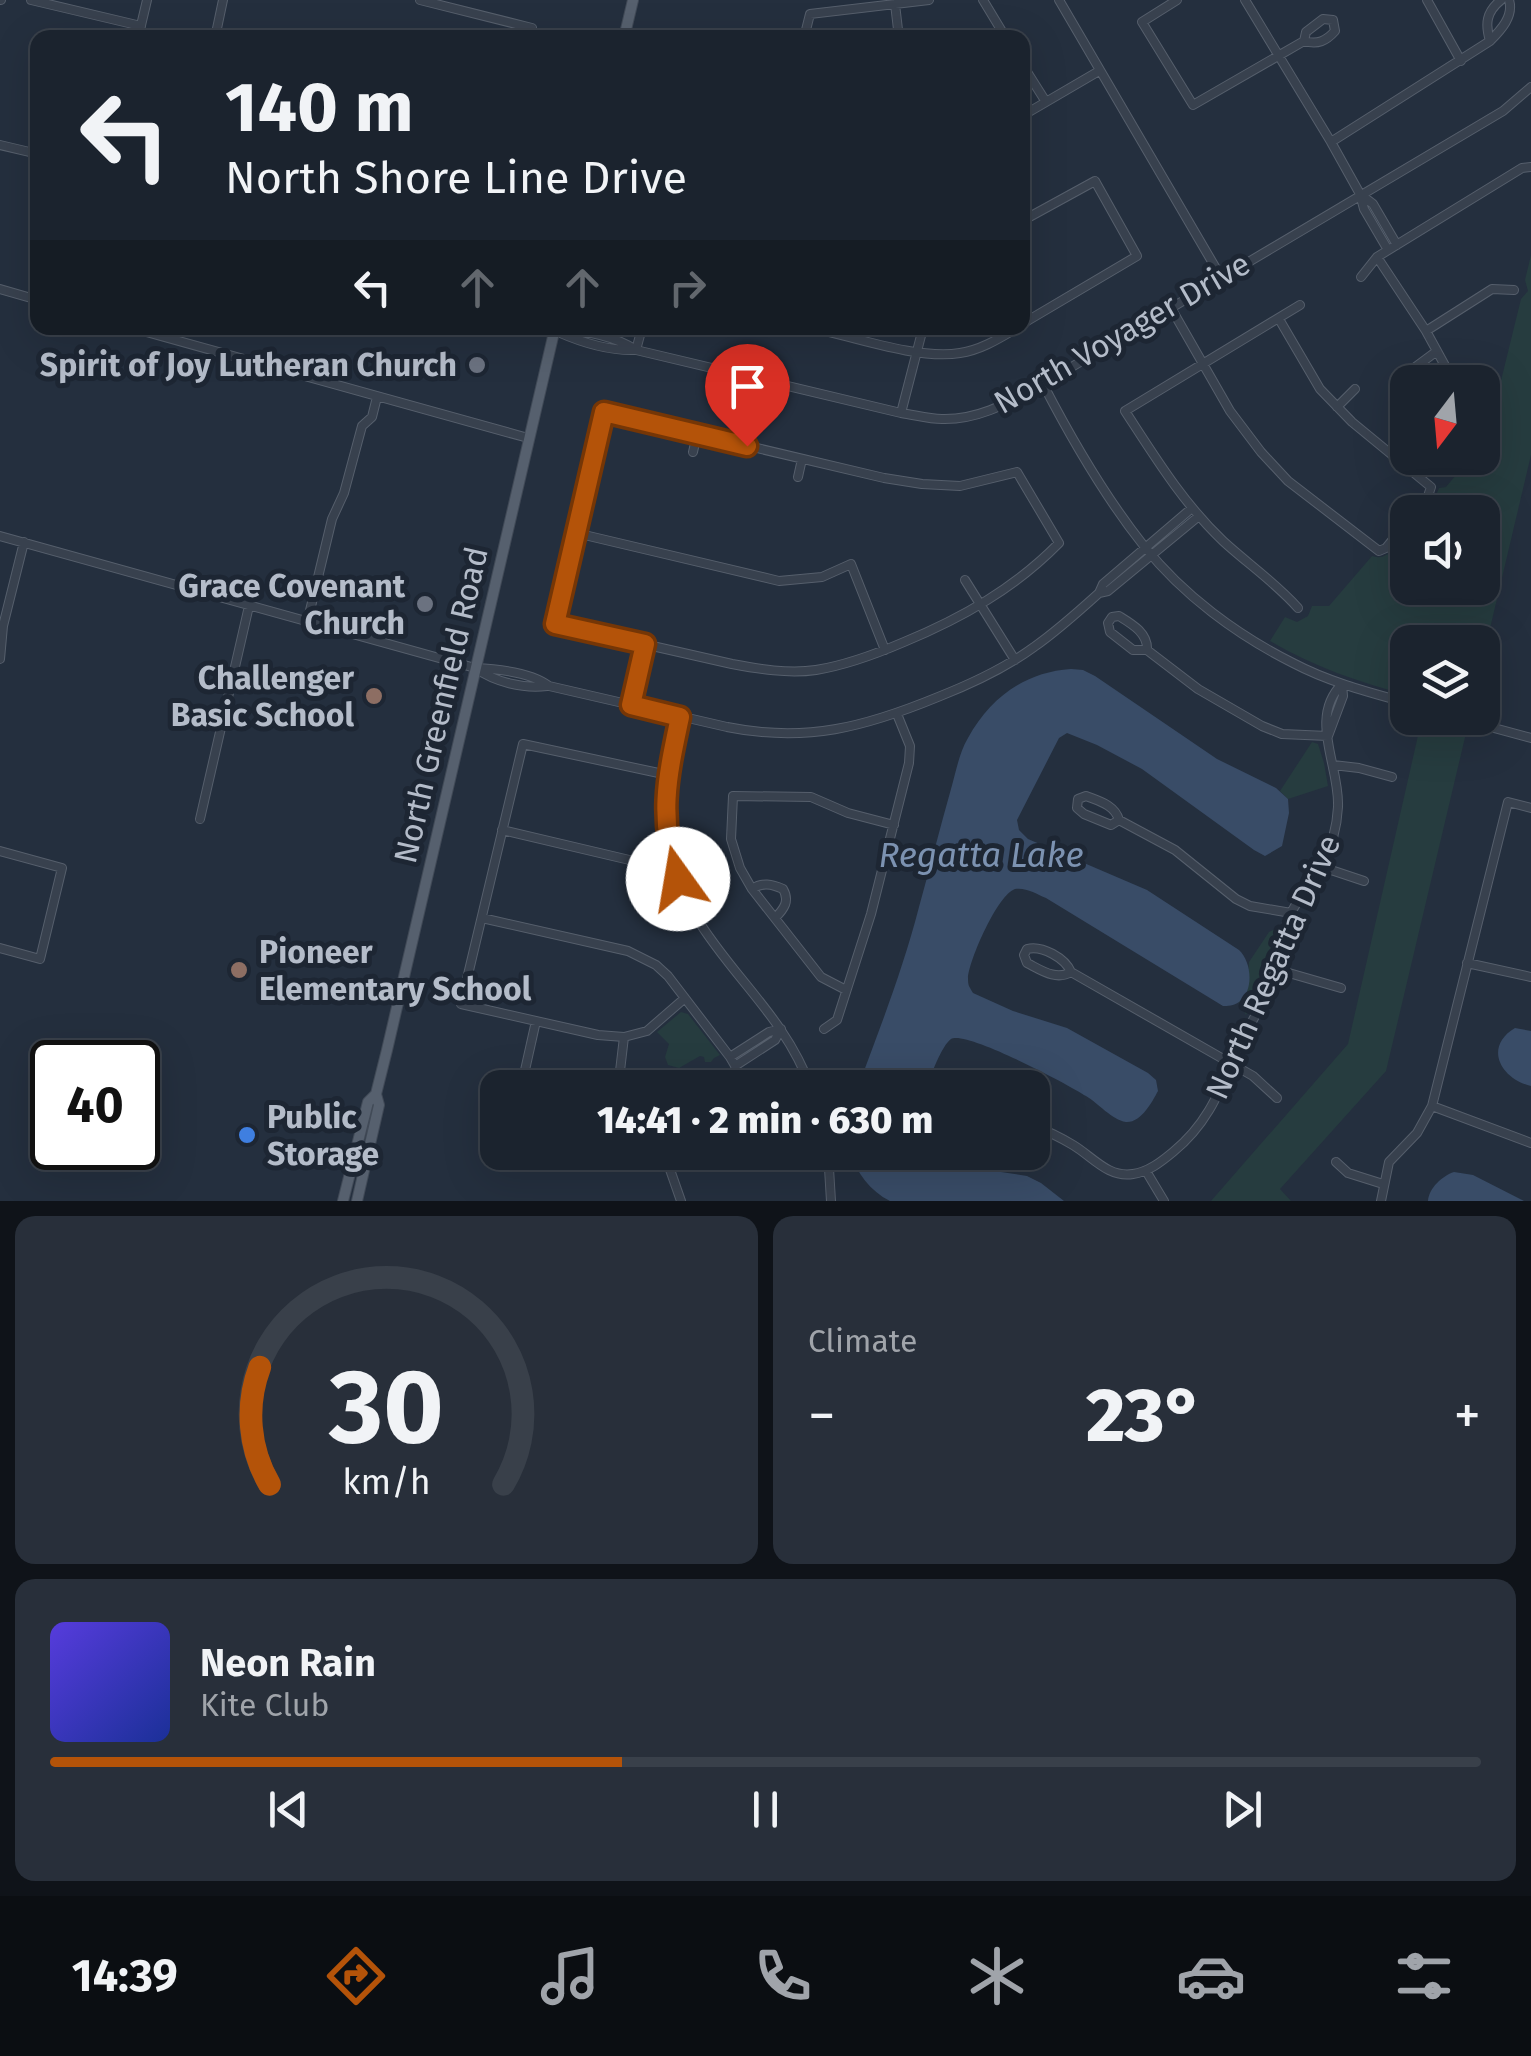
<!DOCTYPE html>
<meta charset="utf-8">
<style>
:root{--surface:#1b232e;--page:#282f3a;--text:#f1f3f6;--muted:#a0a4aa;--line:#39404a;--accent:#b45309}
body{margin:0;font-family:"Fira Sans",sans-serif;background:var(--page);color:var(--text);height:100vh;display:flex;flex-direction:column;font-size:38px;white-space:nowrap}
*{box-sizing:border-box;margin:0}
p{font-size:32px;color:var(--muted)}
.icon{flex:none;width:55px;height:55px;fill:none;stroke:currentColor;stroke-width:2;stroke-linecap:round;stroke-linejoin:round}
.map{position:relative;height:1201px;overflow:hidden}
.drawer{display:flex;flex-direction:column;gap:15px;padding:15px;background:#0f1319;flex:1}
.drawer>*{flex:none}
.guide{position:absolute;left:30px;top:30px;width:1000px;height:305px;border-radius:20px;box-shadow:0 10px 40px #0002,0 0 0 2px var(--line);background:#1b232e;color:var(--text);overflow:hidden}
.needle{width:65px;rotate:196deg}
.tools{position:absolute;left:1390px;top:365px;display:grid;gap:20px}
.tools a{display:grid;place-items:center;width:110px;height:110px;border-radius:20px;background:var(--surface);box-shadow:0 10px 40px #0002,0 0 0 2px var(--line);font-size:50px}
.speed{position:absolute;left:30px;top:1040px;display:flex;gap:20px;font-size:50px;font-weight:700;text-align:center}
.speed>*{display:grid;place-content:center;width:130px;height:130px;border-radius:50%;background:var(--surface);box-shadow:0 10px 40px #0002,0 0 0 2px var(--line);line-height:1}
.speed .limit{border:5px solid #111;border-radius:15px;background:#fff;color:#111}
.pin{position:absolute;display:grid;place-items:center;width:85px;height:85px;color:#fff;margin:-102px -42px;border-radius:50% 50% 50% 0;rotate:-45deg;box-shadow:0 0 10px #0007}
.pin .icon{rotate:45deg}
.me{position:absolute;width:110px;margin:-55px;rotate:347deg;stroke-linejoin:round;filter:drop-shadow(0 0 8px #0008)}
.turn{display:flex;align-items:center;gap:35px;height:210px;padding:0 30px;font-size:45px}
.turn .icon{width:130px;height:130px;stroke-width:2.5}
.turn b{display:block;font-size:70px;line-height:85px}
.lanes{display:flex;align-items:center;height:95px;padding:0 30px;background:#0003;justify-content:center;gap:50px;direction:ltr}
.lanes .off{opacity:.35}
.big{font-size:75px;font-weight:800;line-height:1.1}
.drawer .card{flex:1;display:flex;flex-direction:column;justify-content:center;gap:15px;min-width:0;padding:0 35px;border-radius:20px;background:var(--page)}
.drawer .dial{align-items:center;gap:0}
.dial svg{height:260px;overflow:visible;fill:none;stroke:var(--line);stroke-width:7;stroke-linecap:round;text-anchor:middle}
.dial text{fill:var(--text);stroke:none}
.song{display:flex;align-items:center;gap:30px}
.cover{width:120px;height:120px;border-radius:15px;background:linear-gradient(135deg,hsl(250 70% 55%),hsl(230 70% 35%))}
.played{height:10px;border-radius:5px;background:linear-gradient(90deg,var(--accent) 40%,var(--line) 40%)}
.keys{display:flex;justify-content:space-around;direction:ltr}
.heat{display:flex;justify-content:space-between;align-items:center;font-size:55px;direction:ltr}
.drawer .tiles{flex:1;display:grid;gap:15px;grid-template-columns:1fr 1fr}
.card:last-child{grid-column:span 2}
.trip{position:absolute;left:480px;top:1070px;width:570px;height:100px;border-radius:20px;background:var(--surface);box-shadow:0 10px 40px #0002,0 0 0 2px var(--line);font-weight:800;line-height:100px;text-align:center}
.tabs{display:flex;height:160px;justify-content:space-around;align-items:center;background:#0b0e12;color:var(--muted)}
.tabs .icon{width:70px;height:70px}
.tabs .current{color:var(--accent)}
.tabs b{font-size:45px;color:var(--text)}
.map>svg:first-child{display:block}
.green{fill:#263c3f}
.water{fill:#394c67}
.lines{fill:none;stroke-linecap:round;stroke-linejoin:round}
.minor-casing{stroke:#565f6c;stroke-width:10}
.major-casing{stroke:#414a57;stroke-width:12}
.minor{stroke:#38414e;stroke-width:8}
.major{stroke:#56606e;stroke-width:10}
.route-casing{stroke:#753606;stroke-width:25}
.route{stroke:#b45309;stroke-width:18}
.worship-dot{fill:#6b7280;stroke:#1d2633;stroke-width:4}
.education-dot{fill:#8d6e63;stroke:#1d2633;stroke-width:4}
.shop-dot{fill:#3f7fe0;stroke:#1d2633;stroke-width:4}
.labels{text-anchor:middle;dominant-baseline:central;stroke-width:10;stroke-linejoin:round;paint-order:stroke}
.street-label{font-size:32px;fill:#b4bcc9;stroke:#1d2633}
.poi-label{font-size:32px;font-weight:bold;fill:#b4bcc9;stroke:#1d2633;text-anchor:end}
.water-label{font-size:35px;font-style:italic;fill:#7c92b1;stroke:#1d2633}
</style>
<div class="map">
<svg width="1531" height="1201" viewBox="0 0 1531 1201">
<rect width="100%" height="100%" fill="#242f3e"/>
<!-- green -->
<path class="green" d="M1531,255V455L1483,658L1482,642H1408L1407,695C1359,682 1314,667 1270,641L1285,617L1297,622L1308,616L1312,606H1329L1372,556C1389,562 1398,543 1407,531L1408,588H1482V512H1423L1435,498L1439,488L1446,487L1470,458H1482L1521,299L1528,291L1525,280Z
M1422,718L1467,729L1386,1071L1280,1189L1291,1201H1211L1348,1044Z
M1312,742L1318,744L1324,763L1328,786L1288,799L1280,791Z
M1277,928L1263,978L1246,1015L1239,1002L1247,992L1249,962L1269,932Z
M681,1012L688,1014L720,1055L714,1058L711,1062H705L704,1057L700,1056L679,1068L668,1065L665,1057L669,1044L657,1032Z"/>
<!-- water -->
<path class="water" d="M1071,669L1083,670L1095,676L1217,759L1276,788L1288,799L1289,813L1282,846L1265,856L1254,850L1142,769L1097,745L1067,733L1059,738L1017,820L1019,830L1028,839L1147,890L1239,950C1252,962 1254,991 1239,1002C1234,1006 1227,1006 1223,1006L1046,898C1037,894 1025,887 1015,889C998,894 969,960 968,978C968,986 969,986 973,993L1013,1011L1067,1028L1148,1073L1156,1080L1158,1091C1152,1102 1141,1123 1126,1122C1112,1120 1098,1103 1086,1096C1069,1085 966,1030 951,1039C942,1045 930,1077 927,1087H858C880,1028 903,969 919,907C930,867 940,828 951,789C956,772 959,753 968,738C990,698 1025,672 1071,669Z
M1515,1028L1531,1031V1086C1501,1079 1483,1047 1515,1028Z
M850,1153H939L1001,1172L1027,1176L1041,1183L1064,1201H890C870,1191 857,1173 850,1153Z
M1454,1172L1473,1175L1524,1201H1428C1429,1188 1442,1176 1454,1172Z"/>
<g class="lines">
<defs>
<path id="minor" d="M0,0H1
M31,0L141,26
M420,0L532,28L530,38
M983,0L1006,38
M1059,0L1221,277
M1177,0L1142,22L1193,105L1304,41L1306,32L1323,19L1333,20L1335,31C1326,41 1318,45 1304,41
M1245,0L1331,142L1360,194L1364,209L1388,250
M1427,0L1461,61
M895,4L899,38
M138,38L147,0
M215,38L223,0
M804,38L810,14L929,0
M1490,41C1485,24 1486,12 1501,0
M1022,64L1046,102
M1022,116L1099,71
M1331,142L1490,41C1501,30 1514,16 1509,0
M0,145L38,154
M1360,194L1373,204L1397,245
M1022,221L1095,181L1137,256L1022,324
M1377,257L1426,331L1449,373L1459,382
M1361,277L1377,257L1522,168L1531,167
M0,289L38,300
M1171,308L1230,411L1261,452L1288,481L1379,551L1386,548L1408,521
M1279,319L1320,389L1352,422L1431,487L1428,496L1414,512
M132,328L528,438
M813,328C854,337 919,360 960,353C981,350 1000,338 1017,328
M554,331C582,330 612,335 636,350L901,413C915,415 929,419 942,419C980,420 1011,401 1043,384L1503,111L1531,87
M1426,331L1492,289L1514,290
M558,332C583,343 610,351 636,350
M636,350L642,328
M1414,368L1437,351
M1043,384C1072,440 1105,497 1144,546C1183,595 1237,635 1293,663C1329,682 1368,692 1408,703
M1337,407L1355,389
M604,412L884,478L922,484L960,486L1017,472L1059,543C1015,588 962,618 904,642C876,654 847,665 816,670C788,674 759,669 732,664L555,624Z
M901,413L923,328
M747,446L763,379
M693,452L697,434
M798,477L802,459
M576,533L779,581L822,577L851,564L885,650
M0,536L475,668C498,669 531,672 549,686L727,727C806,743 865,727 938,697C971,684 1004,669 1034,647C1057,631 1078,612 1099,593L1108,591L1199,516
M965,580L1015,660
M1099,593L1103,584L1192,508
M1298,608C1276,583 1248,564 1223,541C1183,503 1155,457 1125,411L1300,305
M307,623L332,519L344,493L362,426L372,417L377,397
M1147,650C1148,633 1132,624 1119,616L1112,617L1108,623L1110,632L1133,650H1147L1198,689L1262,726L1282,734L1328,736
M0,659L3,626L24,542
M475,668C495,682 523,689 547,686
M631,705L645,644
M681,717C675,744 666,772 665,800C665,841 675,881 696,917C733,978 785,1017 811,1088
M1457,718L1531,738
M1328,736L1343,696L1342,684
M1333,765L1359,768L1392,777
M668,775L523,744L461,1004L598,1035L624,1037L647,1031L685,998
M200,819L249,606
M1119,820L1111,825L1084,814L1077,808L1078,799L1086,796C1099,801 1115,805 1119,820L1175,850L1236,899L1250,906L1291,913
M502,830L638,862
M0,851L62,868L40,959L0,948
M1322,867L1364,881
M752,889C762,882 772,884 783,889C790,901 784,909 775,918
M482,918L628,951L656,965L668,976L730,1057L748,1088
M1467,963L1531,977
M1275,969L1341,988
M1071,972C1056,981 1041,970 1027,963L1024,955L1027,949C1042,945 1065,958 1071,972L1253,1076L1277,1098
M846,990L821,977L752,889L740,868L731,839L733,796L811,797L848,813L894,825
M824,1029L837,1020L871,914L909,763L910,746L897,714
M730,1057L769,1032L781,1029
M735,1066L775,1040L781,1029
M521,1088L536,1021
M618,1088L624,1037
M1432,1106L1531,1143
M1032,1125C1047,1131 1060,1137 1073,1145C1093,1157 1108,1178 1133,1174C1148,1172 1161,1162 1173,1152C1210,1122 1221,1087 1240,1044C1249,1026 1260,1009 1268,990C1277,966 1280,941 1289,917C1297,898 1313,884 1322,866C1331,848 1337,827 1338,807C1340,766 1308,718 1342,684
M595,1152C639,1165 649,1168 694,1152
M828,1152L831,1201
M667,1161L681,1201
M1336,1162L1348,1173L1383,1184
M1146,1171L1164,1201
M1381,1201L1389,1162L1417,1133L1432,1106L1508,802L1531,808"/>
<path id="major" d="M624,38L633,0
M343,1201L368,1102L376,1094L387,1050L555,328
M357,1201L379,1105L376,1094"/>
</defs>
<!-- minor casing -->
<use href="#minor" class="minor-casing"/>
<!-- major casing -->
<use href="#major" class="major-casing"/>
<!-- minor -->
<use href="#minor" class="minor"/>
<!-- major -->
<use href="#major" class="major"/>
</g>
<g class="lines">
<defs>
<path id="route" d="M678,879C658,817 667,778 680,717L631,705L645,644L555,624L604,412L747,446"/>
</defs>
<!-- route casing -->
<use href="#route" class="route-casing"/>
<!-- route -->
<use href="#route" class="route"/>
</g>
<!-- markers -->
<g class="worship-dot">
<circle cx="477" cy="365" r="10"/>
<circle cx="425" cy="604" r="10"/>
</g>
<g class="education-dot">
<circle cx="374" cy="696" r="10"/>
<circle cx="239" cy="970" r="10"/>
</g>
<circle class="shop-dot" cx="247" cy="1135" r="10"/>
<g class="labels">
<!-- street labels -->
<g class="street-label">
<text transform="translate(1122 333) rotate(-30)">North Voyager Drive</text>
<text transform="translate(441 705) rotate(-77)">North Greenfield Road</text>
<text transform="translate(1273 967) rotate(-66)">North Regatta Drive</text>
</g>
<!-- poi labels -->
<g class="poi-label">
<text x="457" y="365">Spirit of Joy Lutheran Church</text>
<text x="405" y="586">Grace Covenant<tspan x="405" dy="37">Church</tspan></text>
<text x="354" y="678">Challenger<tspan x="354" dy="37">Basic School</tspan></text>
<text x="259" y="952" text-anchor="start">Pioneer<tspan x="259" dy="37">Elementary School</tspan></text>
<text x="267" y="1117" text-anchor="start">Public<tspan x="267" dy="37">Storage</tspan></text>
</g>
<!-- water labels -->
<g class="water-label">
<text x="981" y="855">Regatta Lake</text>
</g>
</g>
</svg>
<div class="tools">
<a><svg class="needle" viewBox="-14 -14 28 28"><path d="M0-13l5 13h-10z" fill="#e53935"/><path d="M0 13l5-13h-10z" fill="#a0a4aa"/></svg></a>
<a><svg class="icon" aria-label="sound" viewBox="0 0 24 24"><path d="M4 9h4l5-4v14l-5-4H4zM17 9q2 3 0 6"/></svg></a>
<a><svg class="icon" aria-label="layers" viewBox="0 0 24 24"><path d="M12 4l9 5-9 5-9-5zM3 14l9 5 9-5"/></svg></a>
</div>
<div class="speed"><div class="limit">40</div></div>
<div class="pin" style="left:747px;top:446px;background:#d93025"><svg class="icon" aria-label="arrive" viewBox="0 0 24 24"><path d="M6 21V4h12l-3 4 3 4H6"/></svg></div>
<svg class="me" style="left:678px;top:879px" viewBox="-20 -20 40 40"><circle r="19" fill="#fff"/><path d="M0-13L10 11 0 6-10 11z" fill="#b45309"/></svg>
<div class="trip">14:41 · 2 min · 630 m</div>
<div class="guide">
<div class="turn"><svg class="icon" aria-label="left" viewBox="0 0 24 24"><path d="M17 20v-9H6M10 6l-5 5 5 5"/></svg><div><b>140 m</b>North Shore Line Drive</div></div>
<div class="lanes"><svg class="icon" aria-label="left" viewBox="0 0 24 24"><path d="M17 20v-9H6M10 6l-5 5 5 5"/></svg><svg class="icon off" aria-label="ahead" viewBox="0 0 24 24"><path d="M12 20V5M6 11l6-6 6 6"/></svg><svg class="icon off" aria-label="ahead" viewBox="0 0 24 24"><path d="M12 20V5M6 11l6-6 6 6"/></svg><svg class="icon off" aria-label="right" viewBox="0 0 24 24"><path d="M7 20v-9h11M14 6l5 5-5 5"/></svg></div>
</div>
</div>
<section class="drawer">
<div class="tiles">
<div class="card dial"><svg viewBox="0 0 100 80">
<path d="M14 69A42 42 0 1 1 86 69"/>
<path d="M14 69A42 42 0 0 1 11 33" stroke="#b45309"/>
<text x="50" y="56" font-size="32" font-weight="700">30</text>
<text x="50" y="72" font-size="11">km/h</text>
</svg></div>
<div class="card"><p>Climate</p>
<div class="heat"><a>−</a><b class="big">23°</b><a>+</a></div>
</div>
<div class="card">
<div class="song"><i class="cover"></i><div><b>Neon Rain</b><p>Kite Club</p></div></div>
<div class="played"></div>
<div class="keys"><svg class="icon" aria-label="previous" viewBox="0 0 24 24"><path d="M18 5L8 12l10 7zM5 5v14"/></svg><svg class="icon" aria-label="pause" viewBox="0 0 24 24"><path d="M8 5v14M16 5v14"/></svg><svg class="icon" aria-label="next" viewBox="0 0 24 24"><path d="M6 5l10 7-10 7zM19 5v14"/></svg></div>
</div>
</div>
</section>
<nav class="tabs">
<b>14:39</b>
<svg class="icon current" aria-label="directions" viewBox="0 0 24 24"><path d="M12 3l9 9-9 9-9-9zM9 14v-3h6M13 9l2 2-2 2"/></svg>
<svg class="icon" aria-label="music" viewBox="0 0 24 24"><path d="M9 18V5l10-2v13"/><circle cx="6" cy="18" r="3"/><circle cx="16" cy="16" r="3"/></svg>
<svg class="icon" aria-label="phone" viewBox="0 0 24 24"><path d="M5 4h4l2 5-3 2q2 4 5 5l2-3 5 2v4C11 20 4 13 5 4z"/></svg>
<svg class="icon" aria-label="climate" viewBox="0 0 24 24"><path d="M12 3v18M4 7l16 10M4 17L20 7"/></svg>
<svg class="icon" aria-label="car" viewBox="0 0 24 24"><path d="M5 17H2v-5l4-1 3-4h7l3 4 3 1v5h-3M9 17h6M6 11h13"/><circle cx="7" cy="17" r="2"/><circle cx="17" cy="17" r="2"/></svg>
<svg class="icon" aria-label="filters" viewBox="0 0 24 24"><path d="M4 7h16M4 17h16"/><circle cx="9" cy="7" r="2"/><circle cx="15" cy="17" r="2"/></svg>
</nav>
